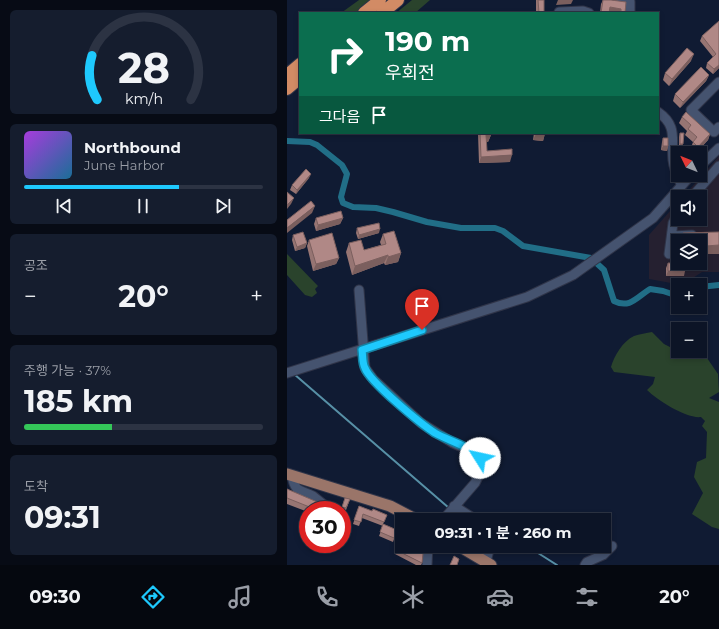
<!DOCTYPE html>
<html lang="ko">
<meta charset="utf-8">
<style>
:root{--surface:#0c1426;--page:#151d2e;--text:#f1f3f6;--muted:#9a9ea7;--line:#2c3343;--accent:#1ec9fd}
body{margin:0;font-family:Montserrat,"Noto Sans KR",sans-serif;background:var(--page);color:var(--text);height:100vh;display:flex;flex-direction:column;font-size:15px;white-space:nowrap}
*{box-sizing:border-box;margin:0}
p{font-size:13px;color:var(--muted)}
.icon{flex:none;width:22px;height:22px;fill:none;stroke:currentColor;stroke-width:2;stroke-linecap:round;stroke-linejoin:round}
.map{position:relative;flex:1;overflow:hidden}
.details{display:flex;flex-direction:column;gap:10px;padding:10px;background:#070b15;width:287px}
.details>*{flex:none}
.top-card{position:absolute;left:12px;top:12px;width:360px;height:122px;border-radius:0px;box-shadow:0 2px 6px #0003,0 0 0 1px var(--line);background:#0b6e4f;color:#fff;overflow:hidden}
.needle{width:26px;rotate:313deg}
.fabs{position:absolute;left:384px;top:146px;display:grid;gap:8px}
.fabs a{display:grid;place-items:center;width:36px;height:36px;border-radius:0px;background:var(--surface);box-shadow:0 2px 6px #0003,0 0 0 1px var(--line);font-size:20px}
.speed{position:absolute;left:12px;top:501px;display:flex;gap:8px;font-size:20px;font-weight:700;text-align:center}
.speed>*{display:grid;place-content:center;width:52px;height:52px;border-radius:50%;background:var(--surface);box-shadow:0 2px 6px #0003,0 0 0 1px var(--line);line-height:1}
.speed .limit{border:6px solid #d22;background:#fff;color:#111}
.pin{position:absolute;display:grid;place-items:center;width:34px;height:34px;color:#fff;margin:-41px -17px;border-radius:50% 50% 50% 0;rotate:-45deg;box-shadow:0 0 4px #0007}
.pin .icon{rotate:45deg}
.me{position:absolute;width:44px;margin:-22px;rotate:305deg;stroke-linejoin:round;filter:drop-shadow(0 0 3px #0008)}
.turn{display:flex;align-items:center;gap:14px;height:84px;padding:0 20px;font-size:18px}
.turn .icon{width:52px;height:52px;stroke-width:2.5}
.turn b{display:block;font-size:28px;line-height:34px}
.then{display:flex;align-items:center;height:38px;padding:0 20px;background:#0003;gap:8px;font-size:15px}
.big{font-size:30px;font-weight:700;line-height:1.1}
.details .tile{flex:1;display:flex;flex-direction:column;justify-content:center;gap:6px;min-width:0;padding:0 14px;border-radius:6px;background:var(--page)}
.details .dial{align-items:center;gap:0}
.dial svg{height:104px;overflow:visible;fill:none;stroke:var(--line);stroke-width:7;stroke-linecap:round;text-anchor:middle}
.dial text{fill:var(--text);stroke:none}
.song{display:flex;align-items:center;gap:12px}
.cover{width:48px;height:48px;border-radius:6px;background:linear-gradient(135deg,hsl(280 70% 55%),hsl(200 70% 35%))}
.played{height:4px;border-radius:2px;background:linear-gradient(90deg,var(--accent) 65%,var(--line) 65%)}
.keys{display:flex;justify-content:space-around;direction:ltr}
.heat{display:flex;justify-content:space-between;align-items:center;font-size:22px;direction:ltr}
.charge{height:6px;border-radius:3px;background:linear-gradient(90deg,#34c759 37%,var(--line) 0)}
.trip{position:absolute;left:108px;top:513px;width:216px;height:40px;border-radius:0px;background:var(--surface);box-shadow:0 2px 6px #0003,0 0 0 1px var(--line);font-weight:700;line-height:40px;text-align:center}
.dock{display:flex;height:64px;justify-content:space-around;align-items:center;background:#05080f;color:var(--muted)}
.dock .icon{width:28px;height:28px}
.dock .current{color:var(--accent)}
.dock b{font-size:18px;color:var(--text)}
main{display:flex;flex:1;min-height:0}
.map>svg:first-child{display:block}
.industrial{fill:#252030;fill-rule:evenodd}
.green{fill:#2a432c}
.lines{fill:none;stroke-linecap:round;stroke-linejoin:round}
.stream{stroke:#5790a6;stroke-width:2}
.canal{stroke:#216e87;stroke-width:6}
.minor-casing{stroke:#303549;stroke-width:11}
.major-casing{stroke:#303549;stroke-width:13}
.highway-casing{stroke:#303549;stroke-width:14}
.minor{stroke:#45536f;stroke-width:9}
.major{stroke:#9a7569;stroke-width:11}
.highway{stroke:#d28b65;stroke-width:12}
.wall{fill:#977573}
.shaded-wall{fill:#7b5f5e}
.building{fill:#b08886;stroke:#7b5f5e}
.route-casing{stroke:#1483a4;stroke-width:10}
.route{stroke:#1ec9fd;stroke-width:7}
</style>
<main>
<section class="details">
<div class="tile dial"><svg viewBox="0 0 100 80">
<path d="M14 69A42 42 0 1 1 86 69"/>
<path d="M14 69A42 42 0 0 1 10 35" stroke="#1ec9fd"/>
<text x="50" y="56" font-size="32" font-weight="700">28</text>
<text x="50" y="72" font-size="11">km/h</text>
</svg></div>
<div class="tile">
<div class="song"><i class="cover"></i><div><b>Northbound</b><p>June Harbor</p></div></div>
<div class="played"></div>
<div class="keys"><svg class="icon" aria-label="previous" viewBox="0 0 24 24"><path d="M18 5L8 12l10 7zM5 5v14"/></svg><svg class="icon" aria-label="pause" viewBox="0 0 24 24"><path d="M8 5v14M16 5v14"/></svg><svg class="icon" aria-label="next" viewBox="0 0 24 24"><path d="M6 5l10 7-10 7zM19 5v14"/></svg></div>
</div>
<div class="tile"><p>공조</p>
<div class="heat"><a>−</a><b class="big">20°</b><a>+</a></div>
</div>
<div class="tile"><p>주행 가능 · 37%</p><b class="big">185 km</b><div class="charge"></div></div>
<div class="tile"><p>도착</p><b class="big">09:31</b></div>
</section>
<div class="map">
<svg width="432" height="565" viewBox="0 0 432 565">
<rect width="100%" height="100%" fill="#101b33"/>
<!-- industrial -->
<path class="industrial" d="M432,156V272H415L395,285L362,279V235L391,202V219H413V197H396ZM391,241H413V263H391Z"/>
<!-- green -->
<path class="green" d="M72,0H85L68,13H54Z
M125,0H143L128,13H109Z
M0,254L31,286L28,289L30,293L25,297L18,295L0,275Z
M365,332L377,344L391,351H410L420,358L431,374L432,392L422,398L432,402V529L425,527L405,514L416,493L407,477L410,462L419,458L420,432L415,426L418,421L414,417C400,419 370,400 360,390L366,384L368,377L327,372L324,367C327,356 336,341 347,336C352,334 360,333 365,332Z"/>
<g class="lines">
<!-- stream -->
<path class="stream" d="M7,374L162,508
M240,546L270,565"/>
<!-- canal -->
<path class="canal" d="M0,141L23,142L30,145L55,165L60,174L54,197L56,203L66,207L89,208L106,212L140,222L174,228H208L216,231L236,246L304,258L317,270L327,301C343,309 350,297 363,289L376,291L391,296
M413,287L432,285"/>
<defs>
<path id="minor" d="M334,0L343,2V13
M272,12L296,11L302,13
M432,82L404,110L427,132L432,127
M371,112C391,126 384,139 386,160C387,169 390,176 394,184
M413,166L432,148
M405,197L432,166
M385,236L405,235
M382,254L386,223L391,214
M72,290L78,368L86,379L134,423L166,443L188,453L193,458L195,464L194,471L188,483L156,520
M0,373L240,297L286,275L366,218L404,175
M5,476C8,493 13,489 26,496C30,499 34,503 39,506
M167,506L189,520
M199,562L203,546
M140,565L141,546
M298,565L300,562L316,555L325,546"/>
<path id="major" d="M0,474L103,506L130,520
M172,546L204,565"/>
<path id="highway" d="M77,13L93,0
M95,13L111,0
M0,75L13,64
M0,89L13,78"/>
</defs>
<!-- minor casing -->
<use href="#minor" class="minor-casing"/>
<!-- major casing -->
<use href="#major" class="major-casing"/>
<!-- highway casing -->
<use href="#highway" class="highway-casing"/>
<!-- minor -->
<use href="#minor" class="minor"/>
<!-- major -->
<use href="#major" class="major"/>
<!-- highway -->
<use href="#highway" class="highway"/>
</g>
<!-- wall -->
<path class="wall" d="M249,0H257V13H249Z
M316,0H324L338,13H313L314,4Z
M432,21V68L426,74L419,68L420,63L426,57L413,41L415,36Z
M404,61L382,86L376,80L378,73Z
M422,75L419,81L393,108L386,101L388,94Z
M395,117L423,134L421,140L409,153L404,148L406,142L398,135L400,131L392,123Z
M191,133H204V135L201,142H199L200,151L223,162L192,163Z
M247,133H258L256,141L246,140Z
M393,133L394,148H392V137Z
M376,138L381,146L380,151L374,150L375,142Z
M22,178L9,194L3,190L5,185Z
M29,218H56L53,224L29,231L27,224Z
M70,228L92,233L71,239L69,233Z
M432,232V254H419L416,265H407V263H413V241H393L396,233Z
M96,234L114,253L111,262L98,265L97,263L65,275L59,252L62,243L77,250L94,245L93,242Z
M6,235L20,243L18,248L8,251L5,240Z
M22,240L52,258L49,264L26,271L20,246Z
M381,263L397,276H379V268Z
M0,489L49,510H21V512L0,504Z
M58,498L63,499L58,513L55,512V510H54Z
M72,506L85,511L100,515L96,524L110,530L106,542L92,536L96,526L75,518L72,526L66,524Z
M109,550L135,563L134,565H129L108,554Z"/>
<!-- shaded-wall -->
<path class="shaded-wall" d="M271,0H286L284,4L269,5Z
M323,7L334,9L333,13L321,12Z
M407,54L404,61L382,86L385,79Z
M432,65V68L426,74L427,69Z
M422,75L419,81L393,108L396,102Z
M249,134H258L256,141L246,140Z
M423,134L421,140L409,153L411,147Z
M199,135H204L201,142H197Z
M393,144H396L394,148H392Z
M376,146H381L380,151L374,150Z
M225,155L223,162L192,163L194,157Z
M24,174L22,178L9,194L10,190Z
M7,198L4,204L0,209V205Z
M28,206L25,213L0,233V228Z
M56,218L53,224L29,231L31,225Z
M403,219H409L408,222H402Z
M93,229L92,233L71,239L72,235Z
M20,243L18,248L8,251L10,247Z
M432,245V254H416L419,246Z
M114,253L111,262L98,265L101,257Z
M101,255L97,263L65,275L68,266Z
M413,257H419L416,265H407L408,263H413Z
M52,258L49,264L26,271L29,264Z
M381,271H398L397,276H379Z"/>
<!-- building -->
<path class="building" d="M251,0H257V13H252Z
M316,0H324L339,2L338,13H334V9L323,7L322,13H314Z
M284,12L308,13H284Z
M432,21V65L427,69L420,63L429,54L415,36Z
M400,48L407,54L385,79L378,73Z
M414,67L422,75L396,102L388,94Z
M399,112L423,134L411,147L406,142L410,137L401,129L404,125L395,117Z
M193,133H204V135H199L200,151L225,149V155L194,157Z
M249,133H258V134H249Z
M393,133H397L396,144H393Z
M376,138H381V146H376Z
M19,169L24,174L10,190L5,185Z
M0,192L7,198L0,205Z
M24,201L28,206L0,228V220Z
M54,211L56,218L31,225L29,218Z
M92,223L93,229L72,235L70,228Z
M107,231L114,253L101,257V255L68,266L62,243L74,240L77,250L99,244L96,234Z
M16,232L20,243L10,247L6,235Z
M432,232V245L419,246V257H413V241H396V233Z
M45,233L52,258L29,264L22,240Z
M381,263H398V271H381Z
M0,489L49,510H30L0,498Z
M58,498L63,499L59,508L55,507Z
M72,506L85,511L86,509L100,515L97,522L76,514L74,522L67,520Z
M96,524L110,530L107,538L93,532Z
M113,542L115,543V546H122L126,548L125,549L136,554L135,563L109,550Z
M167,556L172,559L170,565H163Z"/>
<g class="lines">
<defs>
<path id="route" d="M135,330L75,350C76,355 75,363 78,368C83,382 134,424 148,433C162,441 183,446 193,458"/>
</defs>
<!-- route casing -->
<use href="#route" class="route-casing"/>
<!-- route -->
<use href="#route" class="route"/>
</g>
</svg>
<div class="fabs">
<a><svg class="needle" viewBox="-14 -14 28 28"><path d="M0-13l5 13h-10z" fill="#e53935"/><path d="M0 13l5-13h-10z" fill="#9a9ea7"/></svg></a>
<a><svg class="icon" aria-label="sound" viewBox="0 0 24 24"><path d="M4 9h4l5-4v14l-5-4H4zM17 9q2 3 0 6"/></svg></a>
<a><svg class="icon" aria-label="layers" viewBox="0 0 24 24"><path d="M12 4l9 5-9 5-9-5zM3 14l9 5 9-5"/></svg></a>
<a>+</a>
<a>−</a>
</div>
<div class="speed"><div class="limit">30</div></div>
<div class="pin" style="left:135px;top:330px;background:#d93025"><svg class="icon" aria-label="arrive" viewBox="0 0 24 24"><path d="M6 21V4h12l-3 4 3 4H6"/></svg></div>
<svg class="me" style="left:193px;top:458px" viewBox="-20 -20 40 40"><circle r="19" fill="#fff"/><path d="M0-13L10 11 0 6-10 11z" fill="#1ec9fd"/></svg>
<div class="trip">09:31 · 1 분 · 260 m</div>
<div class="top-card">
<div class="turn"><svg class="icon" aria-label="right" viewBox="0 0 24 24"><path d="M7 20v-9h11M14 6l5 5-5 5"/></svg><div><b>190 m</b>우회전</div></div>
<div class="then">그다음<svg class="icon" aria-label="arrive" viewBox="0 0 24 24"><path d="M6 21V4h12l-3 4 3 4H6"/></svg></div>
</div>
</div>
</main>
<nav class="dock">
<b>09:30</b>
<svg class="icon current" aria-label="directions" viewBox="0 0 24 24"><path d="M12 3l9 9-9 9-9-9zM9 14v-3h6M13 9l2 2-2 2"/></svg>
<svg class="icon" aria-label="music" viewBox="0 0 24 24"><path d="M9 18V5l10-2v13"/><circle cx="6" cy="18" r="3"/><circle cx="16" cy="16" r="3"/></svg>
<svg class="icon" aria-label="phone" viewBox="0 0 24 24"><path d="M5 4h4l2 5-3 2q2 4 5 5l2-3 5 2v4C11 20 4 13 5 4z"/></svg>
<svg class="icon" aria-label="climate" viewBox="0 0 24 24"><path d="M12 3v18M4 7l16 10M4 17L20 7"/></svg>
<svg class="icon" aria-label="car" viewBox="0 0 24 24"><path d="M5 17H2v-5l4-1 3-4h7l3 4 3 1v5h-3M9 17h6M6 11h13"/><circle cx="7" cy="17" r="2"/><circle cx="17" cy="17" r="2"/></svg>
<svg class="icon" aria-label="filters" viewBox="0 0 24 24"><path d="M4 7h16M4 17h16"/><circle cx="9" cy="7" r="2"/><circle cx="15" cy="17" r="2"/></svg>
<b>20°</b>
</nav>
